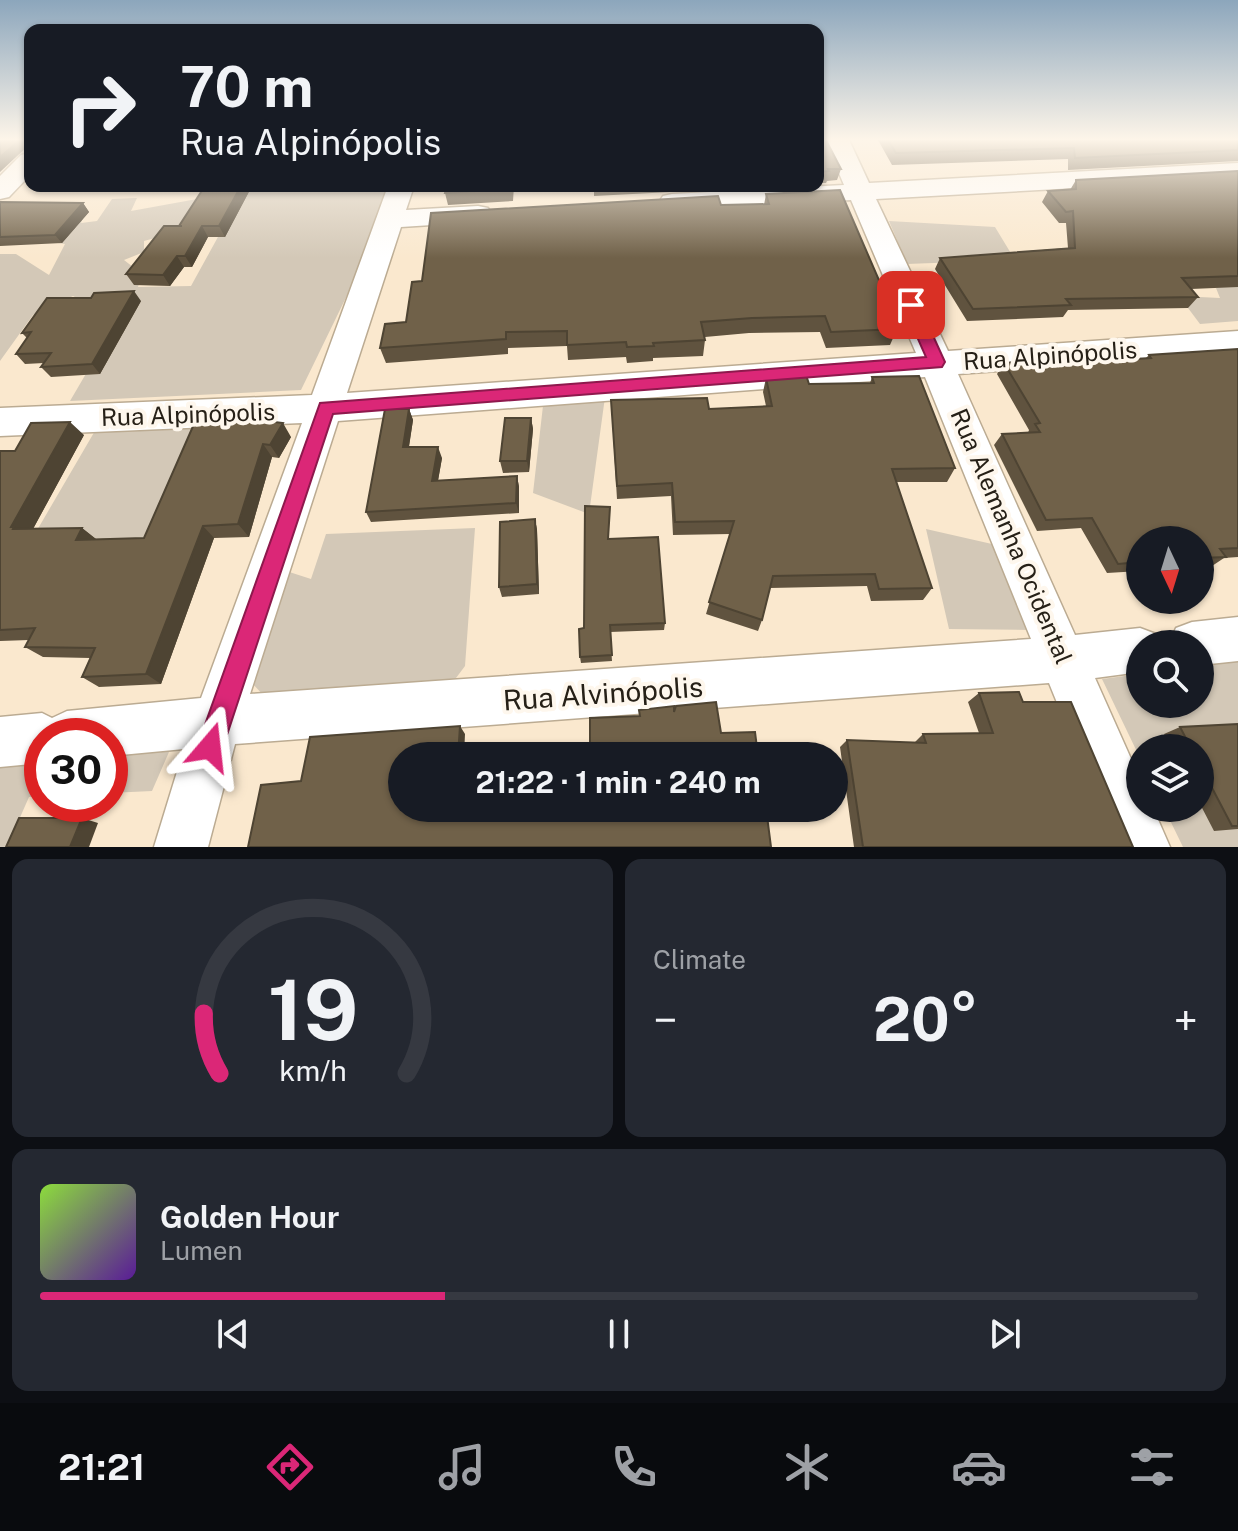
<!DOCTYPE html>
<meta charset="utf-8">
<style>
:root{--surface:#171b24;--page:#242831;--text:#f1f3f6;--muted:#9ea1a6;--line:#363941;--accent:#db2777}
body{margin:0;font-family:"Public Sans",sans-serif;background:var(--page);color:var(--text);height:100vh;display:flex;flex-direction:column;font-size:30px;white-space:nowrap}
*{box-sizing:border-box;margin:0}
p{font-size:26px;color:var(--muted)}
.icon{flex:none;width:44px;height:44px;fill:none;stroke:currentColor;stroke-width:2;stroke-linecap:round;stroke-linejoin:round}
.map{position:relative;height:847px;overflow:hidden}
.panel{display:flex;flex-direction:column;gap:12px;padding:12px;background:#0d0f14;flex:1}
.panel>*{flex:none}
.banner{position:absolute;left:24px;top:24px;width:800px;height:168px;border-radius:16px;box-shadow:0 2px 6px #0004;background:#171b24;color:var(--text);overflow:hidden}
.needle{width:52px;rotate:176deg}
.fabs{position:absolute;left:1126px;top:526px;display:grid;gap:16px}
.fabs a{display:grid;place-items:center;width:88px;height:88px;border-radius:50%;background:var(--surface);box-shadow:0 2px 6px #0004;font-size:40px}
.speed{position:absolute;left:24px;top:718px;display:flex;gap:16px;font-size:40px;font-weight:700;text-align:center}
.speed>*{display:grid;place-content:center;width:104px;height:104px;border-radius:50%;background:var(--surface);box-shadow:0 2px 6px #0004;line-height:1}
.speed .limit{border:12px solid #d22;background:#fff;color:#111}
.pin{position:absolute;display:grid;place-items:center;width:68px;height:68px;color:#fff;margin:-34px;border-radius:16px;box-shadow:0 4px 12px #0006}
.me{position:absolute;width:88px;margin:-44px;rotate:17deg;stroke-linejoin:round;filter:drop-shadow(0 0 6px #0008)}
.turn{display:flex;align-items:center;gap:28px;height:168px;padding:0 24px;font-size:36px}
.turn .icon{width:104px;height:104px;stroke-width:2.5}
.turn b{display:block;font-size:56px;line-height:68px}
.big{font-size:60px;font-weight:700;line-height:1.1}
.panel .tile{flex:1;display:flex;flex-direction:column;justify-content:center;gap:12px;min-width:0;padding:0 28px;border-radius:16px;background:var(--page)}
.panel .dial{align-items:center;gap:0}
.dial svg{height:208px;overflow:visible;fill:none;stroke:var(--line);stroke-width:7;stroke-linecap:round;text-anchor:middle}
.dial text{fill:var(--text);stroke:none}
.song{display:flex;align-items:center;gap:24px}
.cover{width:96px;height:96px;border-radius:12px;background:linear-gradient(135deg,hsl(90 70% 55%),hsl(270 70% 35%))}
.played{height:8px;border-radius:4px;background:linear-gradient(90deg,var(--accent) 35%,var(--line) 35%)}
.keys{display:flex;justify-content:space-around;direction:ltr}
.heat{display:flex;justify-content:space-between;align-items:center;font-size:44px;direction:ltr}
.panel .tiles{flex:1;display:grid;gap:12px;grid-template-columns:1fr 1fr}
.tile:last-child{grid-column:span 2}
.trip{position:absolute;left:388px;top:742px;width:460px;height:80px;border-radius:40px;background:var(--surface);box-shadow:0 2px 6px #0004;font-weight:700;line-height:80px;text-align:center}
.menu{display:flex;height:128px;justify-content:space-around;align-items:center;background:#090b0e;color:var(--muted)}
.menu .icon{width:56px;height:56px}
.menu .active{color:var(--accent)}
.menu b{font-size:36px;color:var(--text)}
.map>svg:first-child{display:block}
.green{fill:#d3c8b7}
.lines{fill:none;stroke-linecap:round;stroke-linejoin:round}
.minor-casing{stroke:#bbab92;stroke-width:3}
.minor{fill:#fff;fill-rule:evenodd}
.wall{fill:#60533f}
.shaded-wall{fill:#4e4433}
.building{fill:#706149;stroke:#4e4433;stroke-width:2}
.route{fill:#db2777;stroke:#8e194d;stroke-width:2}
.labels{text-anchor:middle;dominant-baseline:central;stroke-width:8;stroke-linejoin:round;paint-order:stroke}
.street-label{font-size:24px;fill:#262017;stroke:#fef7ed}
.near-street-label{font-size:28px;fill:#262017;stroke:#fef7ed}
</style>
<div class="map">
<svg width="1238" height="847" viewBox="0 0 1238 847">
<rect width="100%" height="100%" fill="#fae8ce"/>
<!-- green -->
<path class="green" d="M246,186H387L354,281L301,390L70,401L118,319L73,296L33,315L0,361V254H16L49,275L65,244L0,235L83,218L81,223L97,221L112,199L137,198L131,211L197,199L195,219L173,233L144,241V252L124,260L142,274L138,287L191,286Z
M889,221L995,227L1015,260L907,264Z
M1238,274V321L1200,324L1179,296L1220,298L1216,288Z
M544,397H605L589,514L533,493Z
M206,419L141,550L29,544L99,424Z
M475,528L465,666L453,682L267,699L249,680L280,569L311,579L326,534Z
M926,529L992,544L1032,630L949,629Z
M1238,661V847H1183L1164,808H1200V748H1140V758L1102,679L1140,674V704H1200V666Z
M176,736L152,791L110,793V743Z
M42,750V796L29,797L7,847H0V754Z"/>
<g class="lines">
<defs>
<path id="minor" d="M825,140H849L869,183L1238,163V179L876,199L948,351L1238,331V353L958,374L1075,635L1140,628L1156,634L1160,644H1140V672L1095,678L1140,779V808H1153L1170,847H1116L1049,683L235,744L208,847H154L184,749L110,756V736H42V763L0,767V717L42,713L52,718L67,711L201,698L302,423L0,436V408L312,395L388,186H414L406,210L478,206L488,208L492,214L488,220L478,222L401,227L347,393L916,353L851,200L672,210L663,208L659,202L663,196L672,194L844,185ZM925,377L1031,639L250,694L338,421Z
M30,153V175L9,197L0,199V176L21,155Z
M1238,617V661L1200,665V644H1169L1176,628L1192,622Z"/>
</defs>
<!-- minor casing -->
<use href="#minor" class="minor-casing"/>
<!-- minor -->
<use href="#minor" class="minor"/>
</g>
<!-- wall -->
<path class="wall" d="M818,140L841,169L837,180L827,181L826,183H818Z
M878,140H1238V161L1068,170V159L892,165Z
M1238,171V287L1191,289L1198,297L1188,308L1068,310L1063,317L967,321L935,269L940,258L1068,248L1066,223H1059L1042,202L1048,191L1070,190L1076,180Z
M205,186H252L225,237H208L192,267H184L170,286L134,285L126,274L179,226Z
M514,186L513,201L448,205L445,193Z
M594,186H710V190L594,196Z
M766,194L891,308L889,313L897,329L890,345L826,348L820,332L749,333L705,337V340L703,356L653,358V361L627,363L626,357L568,360L567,346L508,348V354L386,363L380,348L406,322L422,281L721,205H764Z
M0,202L83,203L89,212L62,243L0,246Z
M141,301L100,374L51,377L41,367L44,363L25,364L16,354L27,338L22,333Z
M1238,349V557L1224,558L1212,566L1200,567V540H1140V571L1107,573L1081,528L1037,531L994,445L1002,434L1028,433L1029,430L997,374L1004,363H1064L1145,359L1149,355Z
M872,377L955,468L947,482H896L932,588L923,600L871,601L867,586L770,588L762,620L758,631L706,614L730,534L673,535L671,496L617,499L611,400L709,409L766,406L763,392L766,378L809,384L870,383Z
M409,409L413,420L409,447L442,458L438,481L517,476L519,487V513L371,522L366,512Z
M531,418L533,429L529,472L503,473L500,461Z
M194,424L291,437L279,458L272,457L249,537L214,538L161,684L99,687L82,677L90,658L43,657L25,647L29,640L0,641V451H15L84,435L33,529L82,528L96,539L144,538Z
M535,519L537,530L539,594L502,597L499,587Z
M609,539L665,623L664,630L610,632L612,661L581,663L580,657L584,628Z
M979,693L1023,702L1133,847H854L840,747L847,740L914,743L923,734L979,733L968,702Z
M1238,724V829L1214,831L1200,804V748H1171L1164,734L1180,727Z"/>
<!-- shaded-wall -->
<path class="shaded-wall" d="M20,140H30V144L0,172V157Z
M241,186H252L225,237L219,226Z
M83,203L89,212L62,243L55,235Z
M202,226L208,237L192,267L185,256Z
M177,256L184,267L170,286L163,275Z
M134,291L141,301L100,374L92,364Z
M409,409L413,420L407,458L403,447Z
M531,418L533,429L529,472L527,461Z
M70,422L84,435L28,538L11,527Z
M283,423L291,437L279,458L270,445Z
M263,444L272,457L249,537L238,524Z
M438,447L442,458L436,491L432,481Z
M517,476L519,487V513L516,503Z
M535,519L537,530L539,594L537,584Z
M203,526L214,538L161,684L146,674Z
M82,528L97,540H76Z
M460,726L465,734L464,756H458Z
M82,818L98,823L89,847H70Z"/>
<!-- building -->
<path class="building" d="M0,140H20L0,157Z
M818,140H826L841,169H828L829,171L818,172Z
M888,140H1238V150L1075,158L1074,148L896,153Z
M1238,171V276L1182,278L1198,297L1066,299L1071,305L973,309L940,258L1075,248L1073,211L1066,212L1048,191L1076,189V180Z
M205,186H241L219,226H202L185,256H177L163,275L126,274L164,226H182H179Z
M447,186H512V189L445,193Z
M840,190L891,308H887L897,329L831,332L825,316L752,318L701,322L705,340L653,343L654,346L627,347L626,342L567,345V331L506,332V339L380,348L385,324L406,322L412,282L422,281L431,213L718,196L721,205L769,204L766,194Z
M0,202L83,203L55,235L0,237Z
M134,291L92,364L41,367L51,353L16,354L31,332L22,333L47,298H91L94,293Z
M1238,349V548L1220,549L1226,557L1200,558V540H1140V562L1118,564L1092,518L1046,520L1002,434L1040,432L1035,424L1040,423L1004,363L1061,358L1064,363L1151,358L1149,355Z
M806,375L809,384L874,383L872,377L919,376L955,468L892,469L932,588L879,589L875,574L773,576L762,620L709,602L734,521L675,522L672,483L617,486L611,400L707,398L709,409L772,406L766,378Z
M385,409H409L403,447H438L432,481L517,476L516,503L366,512Z
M505,418H531L527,461H500Z
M250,419L283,423L270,445L263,444L238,524L203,526L146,674L82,677L95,648L25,647L35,628L0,630V451H15L31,423L70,422L11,527H14L13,529L82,528L76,540L144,538L194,424Z
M585,506L610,507L608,539L658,537L665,623L610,625L612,655L580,657L579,629L584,628Z
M535,519L537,584L499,587L500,522Z
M1019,692L1023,702H1071L1133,847H863L847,740L926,743L923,734L993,733L979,693Z
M716,702L721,733L755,732L758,756H590V718L640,716L639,710L674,706V712L676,706Z
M1238,724V826H1232L1200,765V748H1191L1180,727Z
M460,726L458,756H402V808H766L771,847H248L261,785L301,781L310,737Z
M19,818H82L70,847H6Z"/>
<!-- sky -->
<linearGradient id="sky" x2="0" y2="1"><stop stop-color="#8ca6bc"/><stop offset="0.54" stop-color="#fdf5e9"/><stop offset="1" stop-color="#fdf5e9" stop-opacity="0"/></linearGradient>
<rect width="1238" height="258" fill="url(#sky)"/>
<!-- route -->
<path class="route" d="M911,300L919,305L945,362L942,367L333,414L223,747L219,755L210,759L201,755L197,747L320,403L926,357L903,305Z"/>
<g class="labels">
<!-- street labels -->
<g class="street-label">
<text transform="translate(1050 355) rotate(-4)">Rua Alpinópolis</text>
<text transform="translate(188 414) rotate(-2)">Rua Alpinópolis</text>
<text transform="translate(1012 536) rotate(67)">Rua Alemanha Ocidental</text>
</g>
<!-- near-street labels -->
<g class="near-street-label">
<text transform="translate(603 693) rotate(-4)">Rua Alvinópolis</text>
</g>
</g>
</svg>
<div class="fabs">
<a><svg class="needle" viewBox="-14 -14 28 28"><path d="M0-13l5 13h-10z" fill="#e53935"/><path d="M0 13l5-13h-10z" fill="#9ea1a6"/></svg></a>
<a><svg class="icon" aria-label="search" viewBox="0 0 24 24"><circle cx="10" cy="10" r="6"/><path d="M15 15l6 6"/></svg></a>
<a><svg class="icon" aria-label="layers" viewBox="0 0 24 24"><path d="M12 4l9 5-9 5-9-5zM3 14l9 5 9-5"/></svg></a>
</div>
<div class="speed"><div class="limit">30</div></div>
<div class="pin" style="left:911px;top:305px;background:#d93025"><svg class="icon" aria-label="arrive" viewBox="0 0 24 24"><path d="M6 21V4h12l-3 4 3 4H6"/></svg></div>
<svg class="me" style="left:210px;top:747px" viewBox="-20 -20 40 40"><path d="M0-17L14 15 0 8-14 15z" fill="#db2777" stroke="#fff" stroke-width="4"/></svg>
<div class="trip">21:22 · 1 min · 240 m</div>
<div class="banner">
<div class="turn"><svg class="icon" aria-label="right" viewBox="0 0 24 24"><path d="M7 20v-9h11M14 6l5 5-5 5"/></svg><div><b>70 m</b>Rua Alpinópolis</div></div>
</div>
</div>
<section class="panel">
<div class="tiles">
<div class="tile dial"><svg viewBox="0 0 100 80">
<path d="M14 69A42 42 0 1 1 86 69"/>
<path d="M14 69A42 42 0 0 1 8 46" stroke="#db2777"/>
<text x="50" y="56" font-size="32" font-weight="700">19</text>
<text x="50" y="72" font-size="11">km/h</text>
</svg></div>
<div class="tile"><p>Climate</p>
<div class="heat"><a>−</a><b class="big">20°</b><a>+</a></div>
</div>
<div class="tile">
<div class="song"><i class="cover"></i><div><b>Golden Hour</b><p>Lumen</p></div></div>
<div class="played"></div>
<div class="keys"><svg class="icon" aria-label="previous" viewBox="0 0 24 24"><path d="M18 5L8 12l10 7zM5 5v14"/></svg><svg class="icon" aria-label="pause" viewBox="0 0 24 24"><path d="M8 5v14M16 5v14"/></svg><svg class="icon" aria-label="next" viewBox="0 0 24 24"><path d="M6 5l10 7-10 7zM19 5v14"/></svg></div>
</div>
</div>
</section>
<nav class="menu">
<b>21:21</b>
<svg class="icon active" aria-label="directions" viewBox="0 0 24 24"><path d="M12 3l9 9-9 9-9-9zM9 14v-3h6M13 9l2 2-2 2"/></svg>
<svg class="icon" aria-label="music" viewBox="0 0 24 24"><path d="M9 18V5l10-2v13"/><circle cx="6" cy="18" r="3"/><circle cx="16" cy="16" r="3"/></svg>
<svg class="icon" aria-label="phone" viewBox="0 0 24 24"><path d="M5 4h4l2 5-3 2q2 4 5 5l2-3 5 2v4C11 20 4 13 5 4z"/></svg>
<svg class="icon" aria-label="climate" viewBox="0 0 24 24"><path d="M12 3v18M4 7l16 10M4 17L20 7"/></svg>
<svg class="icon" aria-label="car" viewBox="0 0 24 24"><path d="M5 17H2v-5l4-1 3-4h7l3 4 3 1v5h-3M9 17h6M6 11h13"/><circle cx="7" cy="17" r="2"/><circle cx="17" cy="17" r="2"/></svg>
<svg class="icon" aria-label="filters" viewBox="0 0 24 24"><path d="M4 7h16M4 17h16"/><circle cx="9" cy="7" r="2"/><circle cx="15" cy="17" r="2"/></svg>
</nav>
